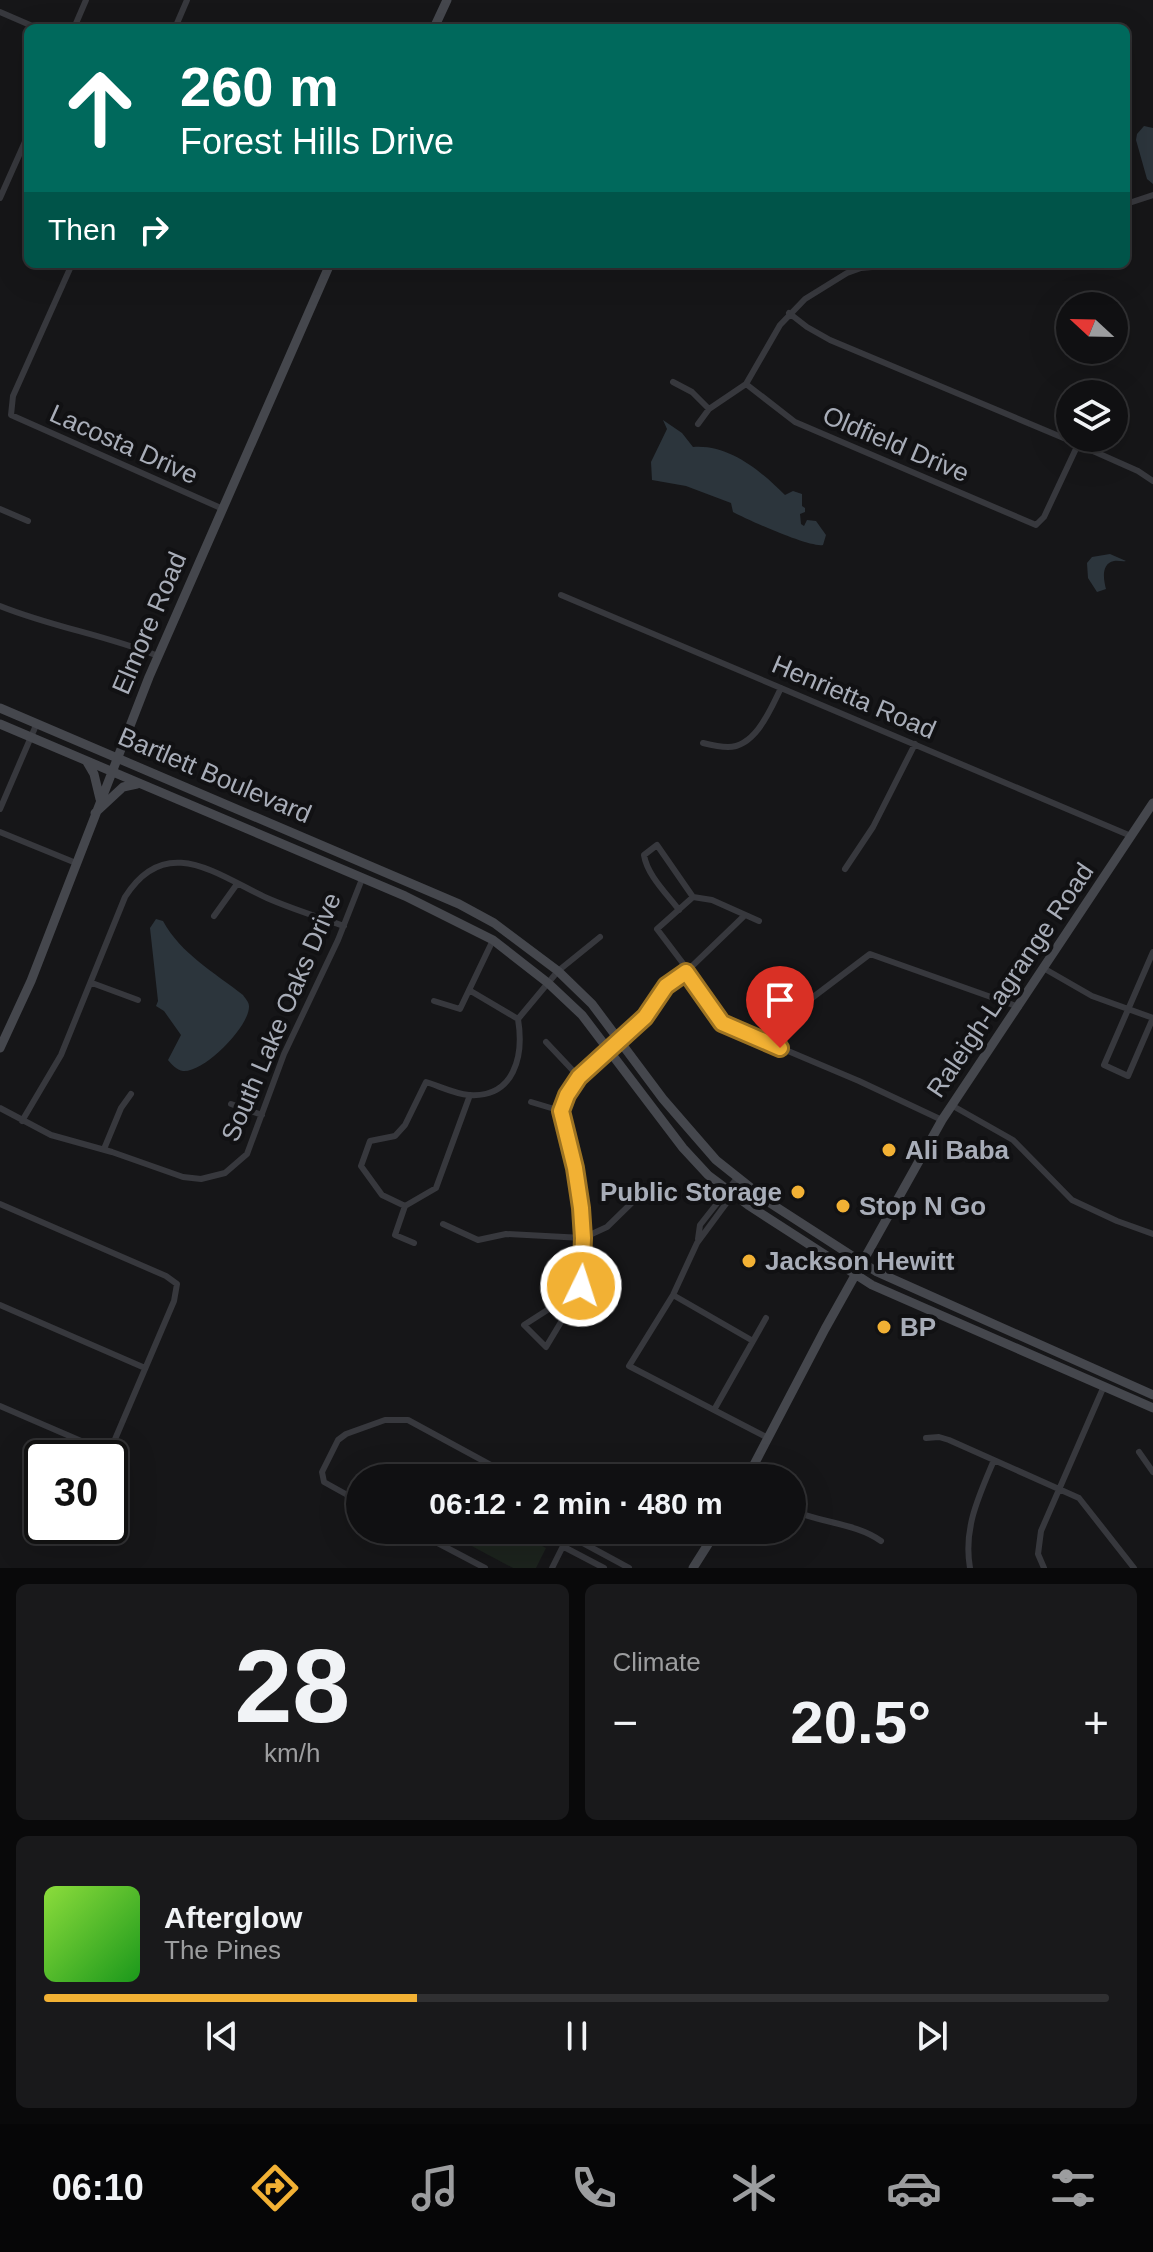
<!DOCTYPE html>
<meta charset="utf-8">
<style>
:root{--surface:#101012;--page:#19191b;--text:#f1f3f6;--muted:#9c9d9f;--line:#303032;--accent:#f2b134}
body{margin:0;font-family:Helvetica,sans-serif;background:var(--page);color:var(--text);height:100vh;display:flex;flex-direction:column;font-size:30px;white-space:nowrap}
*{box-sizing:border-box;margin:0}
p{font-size:26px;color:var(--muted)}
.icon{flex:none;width:44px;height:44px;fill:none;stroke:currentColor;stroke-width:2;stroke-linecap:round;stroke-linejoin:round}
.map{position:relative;height:1568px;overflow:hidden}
.sheet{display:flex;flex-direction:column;gap:16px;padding:16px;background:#09090a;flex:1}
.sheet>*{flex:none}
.banner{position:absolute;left:24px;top:24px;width:1106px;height:244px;border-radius:12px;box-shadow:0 8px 32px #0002,0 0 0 2px var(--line);background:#00695c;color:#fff;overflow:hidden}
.needle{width:52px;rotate:292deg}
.controls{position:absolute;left:1056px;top:292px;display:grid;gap:16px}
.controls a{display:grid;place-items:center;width:72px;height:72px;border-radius:50%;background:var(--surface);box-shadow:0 8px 32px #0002,0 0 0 2px var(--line);font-size:40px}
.speed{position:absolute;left:24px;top:1440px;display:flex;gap:16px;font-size:40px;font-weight:700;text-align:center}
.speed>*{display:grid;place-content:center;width:104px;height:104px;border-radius:50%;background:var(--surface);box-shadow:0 8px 32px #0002,0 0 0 2px var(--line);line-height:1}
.speed .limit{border:4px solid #111;border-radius:12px;background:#fff;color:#111}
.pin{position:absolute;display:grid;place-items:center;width:68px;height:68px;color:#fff;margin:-82px -34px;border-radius:50% 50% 50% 0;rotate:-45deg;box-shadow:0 0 8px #0007}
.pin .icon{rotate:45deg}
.me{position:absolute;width:88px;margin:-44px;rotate:4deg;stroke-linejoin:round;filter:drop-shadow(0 0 6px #0008)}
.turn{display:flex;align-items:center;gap:28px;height:168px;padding:0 24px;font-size:36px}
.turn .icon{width:104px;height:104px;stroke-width:2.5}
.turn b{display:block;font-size:56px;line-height:68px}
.then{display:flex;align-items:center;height:76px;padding:0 24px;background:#0003;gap:16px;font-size:30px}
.big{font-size:60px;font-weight:600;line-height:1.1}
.sheet .tile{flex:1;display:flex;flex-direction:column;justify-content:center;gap:12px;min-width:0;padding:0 28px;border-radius:12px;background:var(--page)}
.sheet .dial{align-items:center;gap:0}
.dial b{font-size:104px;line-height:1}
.song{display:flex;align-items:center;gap:24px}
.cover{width:96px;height:96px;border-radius:12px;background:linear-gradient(135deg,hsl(90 70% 55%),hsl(120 70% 35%))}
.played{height:8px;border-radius:4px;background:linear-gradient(90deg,var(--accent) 35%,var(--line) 35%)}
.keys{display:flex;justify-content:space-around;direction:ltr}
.heat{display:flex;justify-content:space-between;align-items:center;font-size:44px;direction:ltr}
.sheet .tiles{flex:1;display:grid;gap:16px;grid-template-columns:1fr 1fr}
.tile:last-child{grid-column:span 2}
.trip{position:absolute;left:346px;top:1464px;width:460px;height:80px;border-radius:40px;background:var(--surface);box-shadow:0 8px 32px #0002,0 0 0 2px var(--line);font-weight:600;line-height:80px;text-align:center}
.menu{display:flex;height:128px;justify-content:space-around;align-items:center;background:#060607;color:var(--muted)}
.menu .icon{width:56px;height:56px}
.menu .on{color:var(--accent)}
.menu b{font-size:36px;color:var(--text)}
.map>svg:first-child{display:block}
.green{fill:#1c231d}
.water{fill:#2c353c}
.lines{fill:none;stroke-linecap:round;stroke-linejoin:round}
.street{stroke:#37383d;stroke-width:6}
.secondary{stroke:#45474d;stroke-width:9}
.route-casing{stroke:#9d7322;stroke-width:20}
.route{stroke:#f2b134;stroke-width:14}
.poi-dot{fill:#f2b134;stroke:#111113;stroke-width:3}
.labels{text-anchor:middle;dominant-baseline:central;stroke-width:8;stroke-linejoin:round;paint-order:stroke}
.street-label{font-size:26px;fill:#a8adb8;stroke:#111113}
.poi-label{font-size:26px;font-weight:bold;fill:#a8adb8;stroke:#111113;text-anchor:start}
</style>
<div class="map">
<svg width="1153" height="1568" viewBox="0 0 1153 1568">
<rect width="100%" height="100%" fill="#161618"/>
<!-- green -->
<path class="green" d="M472,1530H513L546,1548L536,1568H513L466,1543Z"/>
<!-- water -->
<path class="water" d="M1144,126L1153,128V184L1147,179L1136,140L1137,134Z
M663,420L682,433L693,447C729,444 761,471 785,495L793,491L802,494V506L805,508V512L800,514L801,524L804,526L807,520L816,521L826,535L823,545C810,548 748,520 733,512L731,503L686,486L652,480L651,462L667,429Z
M1110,554L1126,561C1122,562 1118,560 1114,561C1100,564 1104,581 1106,589L1097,592L1088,578L1087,563L1092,557Z
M156,919L163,921C181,954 214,972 243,995C245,998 249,1002 249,1006C250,1026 204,1073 183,1071C177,1070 171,1064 168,1060L181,1035L164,1011L156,1006L158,1001L150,928Z"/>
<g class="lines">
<!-- street -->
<path class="street" d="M0,12L37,28
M74,28L86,0
M175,28L187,0
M0,198L28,135
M1126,204L1153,195
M72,264L13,396L11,415L223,509
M789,313L807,327L830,340L1066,439L1138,471L1153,481
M673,382L692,392L709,409
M746,384L795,422L1036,525L1044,517L1081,438
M1102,394L1103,390
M698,424L709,409L746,384L780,325L805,299L847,273L861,268L905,264
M0,509L28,521
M561,595L1131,836
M0,606C52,627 105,635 158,656
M703,743C711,745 720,747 728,747C756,747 771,708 781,688
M0,809L37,723
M0,832L76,863
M845,869L873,827L915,744
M679,910C667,894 647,875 644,855L657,845L693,897L712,900L759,921
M214,916L237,884
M1153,952L1104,1065L1128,1076L1153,1018
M1045,969L1092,996L1153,1018
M688,970L657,929L693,897
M686,972L722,1023L859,1081L942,1120
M92,983L138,1000
M469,990L518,1019
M434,1001L460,1009L493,940
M546,1042L579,1077
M780,1048L804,1004L870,954L1019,1007
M531,1102L561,1111
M231,1104L262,1115
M953,1106L1013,1140L1072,1200L1117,1221L1153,1234
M0,1108L51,1135L112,1152L183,1177L201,1179L225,1173L247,1154L284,1054L338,940L362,879
M22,1121L61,1055L125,897C166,832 217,875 267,898C292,909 318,917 344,926
M104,1149L121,1108L131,1094
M742,1182L697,1243L673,1295L629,1366L768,1438
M0,1204L166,1276L177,1284L174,1301L107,1458
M405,1206L382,1195L361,1166L370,1141L395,1136L405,1125L426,1082C439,1086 455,1094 469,1095C515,1098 524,1055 518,1019L558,971L600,937
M405,1206L436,1188L470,1095
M405,1206L395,1235L414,1243
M443,1224L478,1240L506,1234L583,1238L607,1227L652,1183
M698,1239L700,1225L737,1178
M673,1295L753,1341
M0,1305L145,1368
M563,1311L561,1322L546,1347L524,1325L552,1307L563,1311L581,1286L583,1262V1238L575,1168L561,1111L567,1095L579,1077L645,1017L666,986L686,972L744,916
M0,1406L109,1453
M714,1410L766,1318
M926,1438L939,1437L949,1440L1079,1498L1134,1568
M1139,1452L1153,1472
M360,1502L324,1482L322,1472L338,1440L346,1434L385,1420H408L515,1478
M792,1510C820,1523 856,1523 881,1541
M413,1530L485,1568
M570,1536L629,1568
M564,1547L604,1568
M552,1568L571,1530
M970,1568C963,1528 979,1496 994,1460
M1044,1568L1038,1554L1041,1531L1104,1386"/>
<!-- secondary -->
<path class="secondary" d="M434,28L447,0
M0,708L459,904L494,923L558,971L592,1004L663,1099L716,1160L770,1203L877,1272L1153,1395
M0,724L405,896L493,940L548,983L582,1015L683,1148L708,1175L748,1205L872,1285L1153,1408
M87,762L94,774L100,799
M95,813L123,787L137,784
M0,1048L31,981L149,677L330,264
M747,1478L825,1329L942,1120L1153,803
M693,1568L717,1530"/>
</g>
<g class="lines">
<defs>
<path id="route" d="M581,1286L583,1238L581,1208L575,1168L561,1111L567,1095L579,1077L645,1017L666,986L686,972L722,1023L780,1048"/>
</defs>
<!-- route casing -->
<use href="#route" class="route-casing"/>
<!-- route -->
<use href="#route" class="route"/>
</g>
<!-- markers -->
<g class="poi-dot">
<circle cx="889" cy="1150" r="8"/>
<circle cx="798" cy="1192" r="8"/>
<circle cx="843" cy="1206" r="8"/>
<circle cx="749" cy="1261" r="8"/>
<circle cx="884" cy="1327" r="8"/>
</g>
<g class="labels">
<!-- street labels -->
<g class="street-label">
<text transform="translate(124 444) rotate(24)">Lacosta Drive</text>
<text transform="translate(896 444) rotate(23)">Oldfield Drive</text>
<text transform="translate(149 623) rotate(-67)">Elmore Road</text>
<text transform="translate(854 697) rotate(23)">Henrietta Road</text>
<text transform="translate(215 775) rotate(23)">Bartlett Boulevard</text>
<text transform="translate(1010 980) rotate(-56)">Raleigh-Lagrange Road</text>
<text transform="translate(281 1017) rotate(-67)">South Lake Oaks Drive</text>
</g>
<!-- poi labels -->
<g class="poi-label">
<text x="905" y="1150">Ali Baba</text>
<text x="782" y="1192" text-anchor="end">Public Storage</text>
<text x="859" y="1206">Stop N Go</text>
<text x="765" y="1261">Jackson Hewitt</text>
<text x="900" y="1327">BP</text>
</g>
</g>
</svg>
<div class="controls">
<a><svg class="needle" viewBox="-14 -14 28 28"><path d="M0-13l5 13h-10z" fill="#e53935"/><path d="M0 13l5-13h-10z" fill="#9c9d9f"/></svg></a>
<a><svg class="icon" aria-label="layers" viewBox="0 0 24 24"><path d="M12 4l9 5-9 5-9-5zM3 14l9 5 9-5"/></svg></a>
</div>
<div class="speed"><div class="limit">30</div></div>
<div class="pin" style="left:780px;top:1048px;background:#d93025"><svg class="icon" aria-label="arrive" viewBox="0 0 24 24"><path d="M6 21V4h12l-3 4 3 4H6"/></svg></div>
<svg class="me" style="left:581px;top:1286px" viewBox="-20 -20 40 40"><circle r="17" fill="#f2b134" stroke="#fff" stroke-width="3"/><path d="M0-11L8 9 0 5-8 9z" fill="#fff"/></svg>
<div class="trip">06:12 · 2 min · 480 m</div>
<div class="banner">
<div class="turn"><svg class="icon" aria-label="ahead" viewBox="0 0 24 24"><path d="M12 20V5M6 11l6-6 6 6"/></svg><div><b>260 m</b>Forest Hills Drive</div></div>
<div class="then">Then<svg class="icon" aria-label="right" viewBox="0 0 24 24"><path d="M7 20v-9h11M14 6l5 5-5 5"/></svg></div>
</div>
</div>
<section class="sheet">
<div class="tiles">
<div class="tile dial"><b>28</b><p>km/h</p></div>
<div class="tile"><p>Climate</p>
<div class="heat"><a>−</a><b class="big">20.5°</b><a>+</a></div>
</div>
<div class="tile">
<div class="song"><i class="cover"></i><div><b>Afterglow</b><p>The Pines</p></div></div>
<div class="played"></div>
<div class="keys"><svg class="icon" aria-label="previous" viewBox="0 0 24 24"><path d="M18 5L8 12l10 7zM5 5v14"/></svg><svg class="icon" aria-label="pause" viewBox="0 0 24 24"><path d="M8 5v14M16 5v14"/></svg><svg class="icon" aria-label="next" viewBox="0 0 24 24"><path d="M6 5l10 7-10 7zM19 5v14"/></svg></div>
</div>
</div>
</section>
<nav class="menu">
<b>06:10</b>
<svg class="icon on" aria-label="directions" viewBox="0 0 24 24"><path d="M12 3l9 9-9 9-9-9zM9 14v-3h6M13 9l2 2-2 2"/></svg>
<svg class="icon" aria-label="music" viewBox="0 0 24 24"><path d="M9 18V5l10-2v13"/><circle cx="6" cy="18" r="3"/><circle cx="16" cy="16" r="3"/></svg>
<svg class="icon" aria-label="phone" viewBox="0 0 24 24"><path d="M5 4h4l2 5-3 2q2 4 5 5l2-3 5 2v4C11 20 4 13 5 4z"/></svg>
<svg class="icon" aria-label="climate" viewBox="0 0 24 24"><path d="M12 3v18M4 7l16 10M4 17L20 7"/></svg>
<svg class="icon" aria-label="car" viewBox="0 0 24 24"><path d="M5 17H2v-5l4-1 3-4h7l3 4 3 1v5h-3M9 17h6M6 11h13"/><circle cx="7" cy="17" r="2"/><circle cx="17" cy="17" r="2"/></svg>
<svg class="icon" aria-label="filters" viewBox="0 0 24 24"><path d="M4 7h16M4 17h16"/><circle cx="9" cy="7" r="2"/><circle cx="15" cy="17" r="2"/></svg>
</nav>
